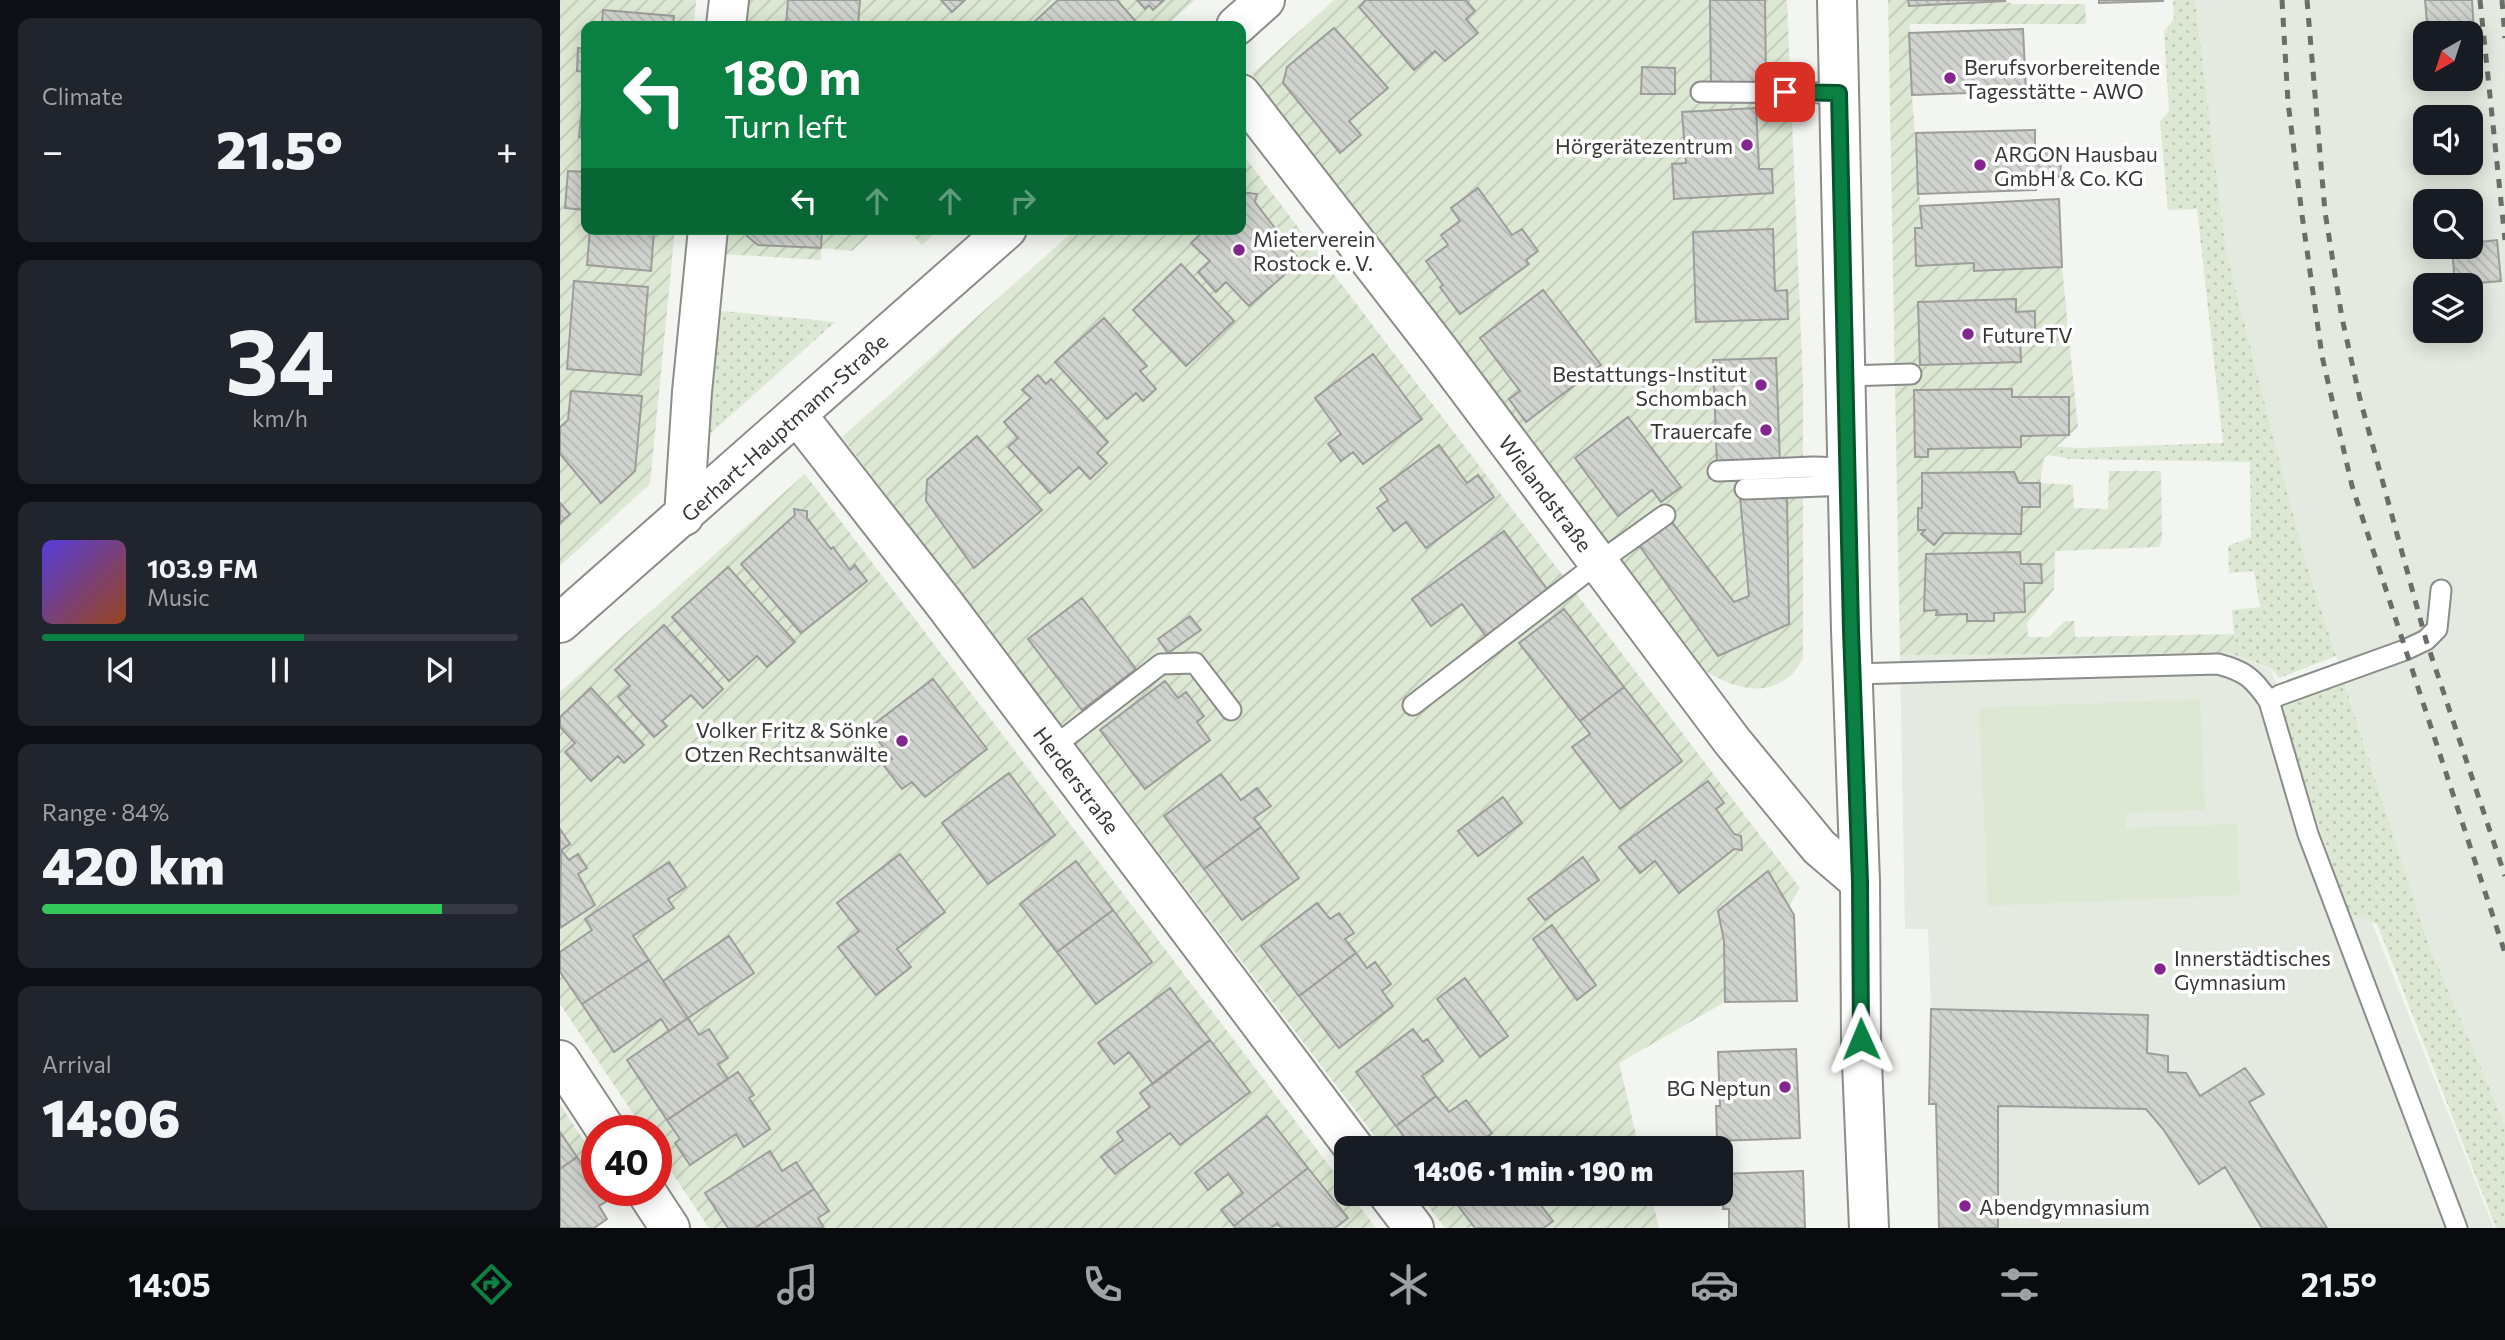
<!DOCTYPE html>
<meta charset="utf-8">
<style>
:root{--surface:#171b24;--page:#20242c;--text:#f1f3f6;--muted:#9ea1a6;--line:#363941;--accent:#0b8043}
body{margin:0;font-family:Commissioner,sans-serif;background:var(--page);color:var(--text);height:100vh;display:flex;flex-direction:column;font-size:26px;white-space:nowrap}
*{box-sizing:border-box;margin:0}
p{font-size:23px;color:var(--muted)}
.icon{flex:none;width:38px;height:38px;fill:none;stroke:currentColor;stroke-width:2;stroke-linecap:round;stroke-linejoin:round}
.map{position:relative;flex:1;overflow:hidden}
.details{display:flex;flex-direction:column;gap:18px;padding:18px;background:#0d0f14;width:560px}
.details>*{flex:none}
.top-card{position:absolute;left:21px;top:21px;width:665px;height:214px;border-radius:14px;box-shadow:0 4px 18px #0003;background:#0b8043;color:#fff;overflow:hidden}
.needle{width:46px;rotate:219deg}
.controls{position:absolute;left:1853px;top:21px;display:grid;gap:14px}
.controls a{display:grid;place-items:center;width:70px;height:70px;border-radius:14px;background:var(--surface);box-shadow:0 4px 18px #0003;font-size:35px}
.speed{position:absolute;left:21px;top:1115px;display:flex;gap:14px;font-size:35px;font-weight:700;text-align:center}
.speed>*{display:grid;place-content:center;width:91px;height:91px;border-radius:50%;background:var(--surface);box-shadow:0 4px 18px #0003;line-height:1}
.speed .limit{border:10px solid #d22;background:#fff;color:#111}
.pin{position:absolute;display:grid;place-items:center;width:60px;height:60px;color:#fff;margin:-30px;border-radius:14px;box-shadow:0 4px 10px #0006}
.me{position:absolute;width:77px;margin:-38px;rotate:359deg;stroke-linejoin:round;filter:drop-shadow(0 0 5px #0008)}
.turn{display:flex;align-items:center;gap:24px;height:147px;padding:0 28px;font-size:32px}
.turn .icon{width:91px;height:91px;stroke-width:2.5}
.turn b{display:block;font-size:49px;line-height:60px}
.lanes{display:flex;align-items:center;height:66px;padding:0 28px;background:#0003;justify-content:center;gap:35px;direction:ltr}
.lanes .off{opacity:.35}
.big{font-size:52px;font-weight:800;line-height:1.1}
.details .card{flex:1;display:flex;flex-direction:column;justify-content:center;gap:10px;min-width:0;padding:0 24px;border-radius:14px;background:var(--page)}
.details .dial{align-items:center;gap:0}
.dial b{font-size:91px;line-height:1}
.song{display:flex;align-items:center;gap:21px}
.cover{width:84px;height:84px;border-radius:10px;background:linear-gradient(135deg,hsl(250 70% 55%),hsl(20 70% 35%))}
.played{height:7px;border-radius:4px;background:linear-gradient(90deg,var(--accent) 55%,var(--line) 55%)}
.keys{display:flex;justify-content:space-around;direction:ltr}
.heat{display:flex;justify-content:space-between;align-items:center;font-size:38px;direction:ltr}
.charge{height:10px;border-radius:5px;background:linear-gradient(90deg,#34c759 84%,var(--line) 0)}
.trip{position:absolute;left:774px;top:1136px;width:399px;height:70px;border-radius:14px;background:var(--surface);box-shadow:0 4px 18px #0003;font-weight:800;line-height:70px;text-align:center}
.dock{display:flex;height:112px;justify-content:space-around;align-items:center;background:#090b0e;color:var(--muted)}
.dock .icon{width:49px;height:49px}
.dock .on{color:var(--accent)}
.dock b{font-size:32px;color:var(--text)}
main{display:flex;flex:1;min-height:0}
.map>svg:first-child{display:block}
.built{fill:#e4eadf;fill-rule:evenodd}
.grass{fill:url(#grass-dots)}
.garden{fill:url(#garden-furrows)}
.pitch{fill:#dce8d3}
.building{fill:url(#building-back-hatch);stroke:#9c9e9b;stroke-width:2}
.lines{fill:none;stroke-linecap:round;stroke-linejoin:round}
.service-casing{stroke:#8b8d8a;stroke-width:23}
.minor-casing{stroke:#8b8d8a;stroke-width:42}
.tertiary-casing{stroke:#8b8d8a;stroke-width:42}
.service{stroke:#fff;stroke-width:19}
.minor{stroke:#fff;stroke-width:38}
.tertiary{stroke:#fff;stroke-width:38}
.rail{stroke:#6b6d6a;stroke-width:5;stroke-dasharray:9 9;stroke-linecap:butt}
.route-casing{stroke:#07532c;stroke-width:18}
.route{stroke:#0b8043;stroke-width:12}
.poi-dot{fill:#842590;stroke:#fff;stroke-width:2.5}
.labels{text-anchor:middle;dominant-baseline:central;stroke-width:7;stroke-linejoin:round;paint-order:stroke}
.poi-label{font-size:21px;fill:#383937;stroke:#fff;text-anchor:start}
.street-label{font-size:21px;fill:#383937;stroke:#fff}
</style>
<main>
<section class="details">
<div class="card"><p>Climate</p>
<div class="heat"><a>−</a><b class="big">21.5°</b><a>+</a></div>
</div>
<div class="card dial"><b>34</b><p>km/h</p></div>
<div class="card">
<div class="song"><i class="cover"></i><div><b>103.9 FM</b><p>Music</p></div></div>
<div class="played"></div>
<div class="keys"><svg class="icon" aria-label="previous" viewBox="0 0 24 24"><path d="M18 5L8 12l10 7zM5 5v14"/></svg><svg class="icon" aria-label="pause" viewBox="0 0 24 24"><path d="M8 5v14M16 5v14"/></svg><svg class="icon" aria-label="next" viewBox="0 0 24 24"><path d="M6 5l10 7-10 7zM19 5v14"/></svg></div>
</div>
<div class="card"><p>Range · 84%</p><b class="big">420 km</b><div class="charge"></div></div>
<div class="card"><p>Arrival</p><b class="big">14:06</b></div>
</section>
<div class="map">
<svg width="1945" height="1228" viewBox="0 0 1945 1228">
<defs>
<pattern id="grass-dots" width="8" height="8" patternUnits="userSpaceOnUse" patternTransform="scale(1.75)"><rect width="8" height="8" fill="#dce8d3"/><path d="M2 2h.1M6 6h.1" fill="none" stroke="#bec8b6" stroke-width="1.8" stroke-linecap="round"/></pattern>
<pattern id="garden-furrows" width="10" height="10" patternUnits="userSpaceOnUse" patternTransform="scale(1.75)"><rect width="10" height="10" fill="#dce8d3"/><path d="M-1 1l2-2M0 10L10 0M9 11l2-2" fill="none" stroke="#bec8b6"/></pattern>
<pattern id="building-back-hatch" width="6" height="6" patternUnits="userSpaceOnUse" patternTransform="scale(1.75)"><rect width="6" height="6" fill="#d1d3cf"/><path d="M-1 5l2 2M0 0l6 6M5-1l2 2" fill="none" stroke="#b4b6b2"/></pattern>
</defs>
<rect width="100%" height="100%" fill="#f3f5f1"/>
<!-- built -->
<path class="built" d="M1635,0H1945V1125L1869,945L1743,553L1666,251ZM1866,33H1911V79H1866ZM1866,117H1911V163H1866ZM1866,201H1911V247H1866ZM1866,285H1911V331H1866Z
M1670,653L1711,670L1934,1228H1379L1376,1104H1369L1371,1009L1368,929H1345L1340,655Z"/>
<!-- grass -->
<path class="grass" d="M1613,0H1635L1666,251L1743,553L1776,656L1719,678L1712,669L1670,653L1674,634L1672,610L1700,607L1694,571L1669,573L1668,546L1691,537L1690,462L1511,459L1464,451L1463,444L1520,448L1663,443L1637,209L1608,210L1600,121L1609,111L1604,31L1614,19Z
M163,311L275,322L141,442L153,319Z
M1784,682L1869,945L1945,1125V1228H1936L1817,924L1789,913L1719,708Z"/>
<!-- garden -->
<path class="garden" d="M0,0H136L134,26H26V229H115L90,484L0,566Z
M188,0H635L606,26H185Z
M774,0H1227L1243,384V659C1239,664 1235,672 1230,676C1202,699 1169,686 1142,669L692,74Z
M1328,0H1348L1349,6L1445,1L1453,4H1525L1526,24H1350L1352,95L1362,227L1355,229L1356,266L1414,263V271L1502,267L1518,427L1484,458L1480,483L1513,485L1514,508L1548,509L1549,471H1601L1602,538L1599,547L1495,551L1494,589L1467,623L1468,637H1489L1505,621H1514L1515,637L1674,634L1670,653L1340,655Z
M681,152L1240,888L1229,906L1207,871L1158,911L1164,941L1165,1002L1059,1063L1079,1148H824L282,437L516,229H681Z
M165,229H315L292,251L261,248V260L162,254Z
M346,229H379L362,245Z
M245,474L786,1188V1194H790L816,1228H149L96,1149V1130H84L0,1004V692Z
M0,1104L37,1161V1186L0,1132Z
M859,1194H1091L1099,1228H885Z"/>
<!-- pitch -->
<path class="pitch" d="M1640,699L1645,810L1566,813V828L1677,824L1680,895L1428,906L1419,708Z"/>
<!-- building -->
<path class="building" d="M228,0H300L298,26H226Z
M381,0H405L392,12Z
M498,0H557L577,23L574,26H477L474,22Z
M577,0H604L593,10L589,5L585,9Z
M806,0H906L915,11L906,19L918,33L885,61L875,51L854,70L799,7Z
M1150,0H1205L1206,83L1151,84Z
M1348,0H1445V1L1349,6Z
M1539,0H1603V1L1539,3Z
M1865,0H1912L1915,46L1911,47V33H1868Z
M43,10L114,16L113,26H31V22L42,23Z
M774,28L828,88L789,121L801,135L780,153L723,83L727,67Z
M1463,29L1466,91L1352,95L1349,33Z
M18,48L26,49V72L17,71Z
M1082,67L1115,68V94H1081Z
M22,107L26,108V138L19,137Z
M1196,108L1199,169H1212L1213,193L1114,199L1112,164L1126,163L1122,112Z
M1475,130V149L1500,148L1501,177L1476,178V190L1358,194L1356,133Z
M8,171L26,172V210L5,208Z
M918,188L952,235L962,229L978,251L966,260L969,264L900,314L880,287L883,285L866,261L888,245L881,235L900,221L891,208Z
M681,192L697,194L695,202L740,261L689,306L666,282L656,292L638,272L650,261L631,243L646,229H681Z
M1499,199L1502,267L1414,271V263L1356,266L1355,228H1362L1360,206Z
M30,229H94L91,271L27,265Z
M188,229H262L261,248L198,245L187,236Z
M1213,229L1215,291L1227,290L1228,319L1136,322L1133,232Z
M1937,240L1941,281L1895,285L1892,247H1911V243Z
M621,264L674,321L626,366L573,310Z
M14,281L88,287L81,375L7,369Z
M983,290L1041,365L966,422L949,399L960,391L920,338Z
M1456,299V312L1475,311V336L1460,337L1461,362L1360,365L1358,302Z
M544,318L587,366L580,371L596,389L583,401L576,393L547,419L495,362Z
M813,354L862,419L803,464L793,452L781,461L768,444L781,434L755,398Z
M1216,358L1220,463L1157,465L1153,360Z
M478,375L486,384L491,379L548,442L537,453L547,463L530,479L519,467L490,493L448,447L458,438L444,422L471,398L462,390Z
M1452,389V397H1509V435L1461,436V447L1368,449V457H1355L1354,390Z
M11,391L82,396L75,471L41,503L0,454V427L8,420Z
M1068,417L1121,487L1101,502L1092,490L1058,516L1015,458Z
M417,436L482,510L414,568L366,501L367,480Z
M879,445L907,483L918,475L934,497L866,548L846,522L834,531L817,508L828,500L820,489Z
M1454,472L1459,483H1480V507H1462L1461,534L1384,533L1374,545L1361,534L1365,530H1358V508H1362V473Z
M1180,496L1227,497L1229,624L1158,656L1079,545L1112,522L1174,602L1189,596Z
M0,503L10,514L0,523Z
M234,509L247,511V518L271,549L273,547L290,570L295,565L307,581L241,633L181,564L235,515Z
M944,531L990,593L928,639L902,604L871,626L852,599Z
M1460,552L1461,564H1481L1482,583H1464L1465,612L1434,613V621H1407V614L1376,615L1377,610L1364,611L1366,554Z
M168,567L235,642L207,667L197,656L169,681L112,617Z
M522,598L576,669L522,710L468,639Z
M1004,609L1064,687L1020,721L959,643Z
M630,616L641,630L608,653L598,639Z
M104,625L163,689L143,708L131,695L102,721L107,726L94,737L58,697L70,686L55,670Z
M373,679L427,749L365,797L352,782L342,789L324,766L332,759L309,728Z
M605,681L618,698L626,692L644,716L637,722L650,740L585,789L540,730Z
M1064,687L1122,761L1060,809L1012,747L1030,734L1020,721Z
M31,688L84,745L64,763L58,756L31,781L5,752L15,743L0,727V717Z
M449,773L495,835L428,884L382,823Z
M661,774L681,800L697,788L711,806L694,818L701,827L644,869L604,816Z
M1148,781L1164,803L1156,809L1174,834L1181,836L1182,850L1174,849L1119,893L1095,861L1080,873L1059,847Z
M943,797L962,823L918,856L898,831Z
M701,827L739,878L682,920L644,869Z
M0,829L10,844L0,851Z
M1,850L9,860L18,854L27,868L18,874L35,905L0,928Z
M340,854L385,912L337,949L351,967L316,995L278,947L299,931L277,903Z
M1023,857L1039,880L985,920L968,899Z
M516,861L553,910L497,952L460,904Z
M109,862L126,887L108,899L114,908L73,936L89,960L22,1004L0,972V952L32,930L25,919Z
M1208,871L1234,915L1237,1001L1165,1002L1164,941L1158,911Z
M757,903L770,919L779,913L794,933L785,939L796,953L739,996L701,946Z
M553,910L592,962L536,1004L497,952Z
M992,925L1036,985L1017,1000L973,939Z
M169,936L194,973L128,1018L103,981Z
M796,953L807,968L815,962L831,984L822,991L833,1006L779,1048L739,996Z
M89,960L128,1018L109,1031L101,1019L54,1052L22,1004Z
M905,978L948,1036L920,1057L877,999Z
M610,988L650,1040L593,1084L569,1052L554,1064L538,1043Z
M1371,1009L1588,1015L1587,1053L1608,1056V1072L1626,1073L1640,1096L1685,1068L1704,1094L1689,1102L1767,1228H1702L1665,1167L1639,1184L1603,1129L1586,1109L1438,1106V1228H1379L1376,1104H1369Z
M128,1018L139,1035L149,1029L168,1058L158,1064L168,1079L107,1120L67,1060Z
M853,1029L863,1042L867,1039L883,1061L862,1076L876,1096L836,1126L796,1072Z
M650,1040L690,1092L620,1145L610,1133L555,1174L541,1157L563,1140L557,1132L590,1107L580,1093Z
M1236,1049L1240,1138L1157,1141L1156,1106H1160L1158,1052Z
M178,1072L194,1095L189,1098L210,1129L184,1147L176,1134L130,1165L115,1143L120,1139L107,1120Z
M876,1096L889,1112L906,1100L932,1133L912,1148H853L836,1126Z
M707,1116L748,1168L674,1226L661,1210L683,1193L668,1174L648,1190L635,1173Z
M0,1132L17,1157L0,1169Z
M210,1151L222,1171L236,1162L254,1189L195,1228H168L145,1193Z
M17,1157L37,1186V1190H40L47,1201L39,1206L47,1219L34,1228H0V1169Z
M748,1168L788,1218L775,1228H721L717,1223L711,1228H675L674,1226Z
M1243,1171L1245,1228H1169V1209H1163L1162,1174Z
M254,1189L269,1211L258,1218L264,1228H195Z
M900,1194H972L993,1221L984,1228H915L893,1199Z"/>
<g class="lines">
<defs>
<path id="service" d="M1141,92L1279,93
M1286,376L1351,374
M1158,471L1253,467L1288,468
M1185,489L1288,485
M1293,674L1658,664C1685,671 1693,678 1709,701L1748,834L1897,1228
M1709,701L1720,695L1845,650L1866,640L1877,629L1881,590
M853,705L1038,563L1105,515
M492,748L601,664L635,663L671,710"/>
<path id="minor" d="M166,26L169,0
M676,26L705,0
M681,94L879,350L1172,741L1259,847L1300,882
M237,415L383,602L794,1148
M124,516L132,392L148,229
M0,623L447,229
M0,1060L46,1130
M85,1190L110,1228
M828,1194L854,1228"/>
<path id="tertiary" d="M1277,0L1291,630L1300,882L1301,1039L1309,1228"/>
</defs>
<!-- service casing -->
<use href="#service" class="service-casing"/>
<!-- minor casing -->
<use href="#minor" class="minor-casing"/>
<!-- tertiary casing -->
<use href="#tertiary" class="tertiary-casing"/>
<!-- service -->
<use href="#service" class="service"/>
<!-- minor -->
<use href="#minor" class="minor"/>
<!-- tertiary -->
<use href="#tertiary" class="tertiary"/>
<!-- rail -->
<path class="rail" d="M1722,0L1728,102L1742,215L1762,356L1792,486L1945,953
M1747,0L1765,212L1782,318L1800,399L1866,640L1945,876
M1920,0L1945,240
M1942,0L1945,38"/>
</g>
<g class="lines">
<defs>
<path id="route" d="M1225,92L1279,93L1291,630L1300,882L1301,1039"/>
</defs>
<!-- route casing -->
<use href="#route" class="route-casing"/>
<!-- route -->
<use href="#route" class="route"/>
</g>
<!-- markers -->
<g class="poi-dot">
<circle cx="1390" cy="78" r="7"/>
<circle cx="1187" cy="145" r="7"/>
<circle cx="1420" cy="165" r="7"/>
<circle cx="679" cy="250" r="7"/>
<circle cx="1408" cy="334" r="7"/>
<circle cx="1201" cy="385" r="7"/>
<circle cx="1206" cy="430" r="7"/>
<circle cx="342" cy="741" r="7"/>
<circle cx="1600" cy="969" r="7"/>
<circle cx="1225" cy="1087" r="7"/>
<circle cx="1405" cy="1206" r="7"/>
</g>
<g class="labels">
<!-- poi labels -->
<g class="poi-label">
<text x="1404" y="66">Berufsvorbereitende<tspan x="1404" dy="24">Tagesstätte - AWO</tspan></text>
<text x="1173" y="145" text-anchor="end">Hörgerätezentrum</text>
<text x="1434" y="153">ARGON Hausbau<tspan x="1434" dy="24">GmbH &amp; Co. KG</tspan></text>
<text x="693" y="238">Mieterverein<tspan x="693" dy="24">Rostock e. V.</tspan></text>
<text x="1422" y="334">FutureTV</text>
<text x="1187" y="373" text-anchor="end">Bestattungs-Institut<tspan x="1187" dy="24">Schombach</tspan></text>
<text x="1192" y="430" text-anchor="end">Trauercafe</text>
<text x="328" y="729" text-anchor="end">Volker Fritz &amp; Sönke<tspan x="328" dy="24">Otzen Rechtsanwälte</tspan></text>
<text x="1614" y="957">Innerstädtisches<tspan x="1614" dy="24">Gymnasium</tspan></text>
<text x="1211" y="1087" text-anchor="end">BG Neptun</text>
<text x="1419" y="1206">Abendgymnasium</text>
</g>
<!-- street labels -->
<g class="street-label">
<text transform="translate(224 427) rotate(-42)">Gerhart-Hauptmann-Straße</text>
<text transform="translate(986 493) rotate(53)">Wielandstraße</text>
<text transform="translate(517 780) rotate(53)">Herderstraße</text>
</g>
</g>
</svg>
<div class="controls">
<a><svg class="needle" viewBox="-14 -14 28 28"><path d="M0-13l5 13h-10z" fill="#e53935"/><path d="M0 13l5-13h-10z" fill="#9ea1a6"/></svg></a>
<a><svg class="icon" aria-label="sound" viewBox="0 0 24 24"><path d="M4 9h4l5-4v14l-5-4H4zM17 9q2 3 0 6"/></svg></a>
<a><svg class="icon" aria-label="search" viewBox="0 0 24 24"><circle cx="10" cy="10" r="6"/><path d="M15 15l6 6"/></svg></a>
<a><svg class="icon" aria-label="layers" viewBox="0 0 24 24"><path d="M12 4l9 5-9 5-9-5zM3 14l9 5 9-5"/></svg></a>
</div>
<div class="speed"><div class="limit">40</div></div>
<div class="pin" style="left:1225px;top:92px;background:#d93025"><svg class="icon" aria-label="arrive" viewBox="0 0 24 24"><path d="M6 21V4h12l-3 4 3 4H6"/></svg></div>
<svg class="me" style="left:1301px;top:1039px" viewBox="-20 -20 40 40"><path d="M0-17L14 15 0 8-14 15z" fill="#0b8043" stroke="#fff" stroke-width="4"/></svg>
<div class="trip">14:06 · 1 min · 190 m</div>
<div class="top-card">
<div class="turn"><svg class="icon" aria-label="left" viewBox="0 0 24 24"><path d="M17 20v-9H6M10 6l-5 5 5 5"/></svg><div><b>180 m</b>Turn left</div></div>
<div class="lanes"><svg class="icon" aria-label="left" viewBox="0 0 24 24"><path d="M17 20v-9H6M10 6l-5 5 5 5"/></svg><svg class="icon off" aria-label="ahead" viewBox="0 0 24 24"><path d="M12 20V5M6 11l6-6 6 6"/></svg><svg class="icon off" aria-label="ahead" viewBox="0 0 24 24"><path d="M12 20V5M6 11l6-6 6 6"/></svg><svg class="icon off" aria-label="right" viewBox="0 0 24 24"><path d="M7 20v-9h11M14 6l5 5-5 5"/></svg></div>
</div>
</div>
</main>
<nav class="dock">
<b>14:05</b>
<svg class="icon on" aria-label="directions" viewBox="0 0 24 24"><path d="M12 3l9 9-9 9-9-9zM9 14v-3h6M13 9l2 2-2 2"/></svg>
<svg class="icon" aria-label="music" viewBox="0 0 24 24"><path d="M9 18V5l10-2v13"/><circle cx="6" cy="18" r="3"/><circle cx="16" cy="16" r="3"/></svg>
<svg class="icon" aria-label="phone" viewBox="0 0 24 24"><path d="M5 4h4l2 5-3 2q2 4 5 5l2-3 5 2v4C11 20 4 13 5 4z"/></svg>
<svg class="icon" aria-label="climate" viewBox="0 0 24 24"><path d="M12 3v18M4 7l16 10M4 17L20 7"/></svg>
<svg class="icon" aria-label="car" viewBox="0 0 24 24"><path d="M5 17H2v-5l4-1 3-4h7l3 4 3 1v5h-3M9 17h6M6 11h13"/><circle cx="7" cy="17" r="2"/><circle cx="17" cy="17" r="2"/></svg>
<svg class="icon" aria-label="filters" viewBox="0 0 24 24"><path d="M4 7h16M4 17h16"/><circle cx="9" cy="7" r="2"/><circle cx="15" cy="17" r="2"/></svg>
<b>21.5°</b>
</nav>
